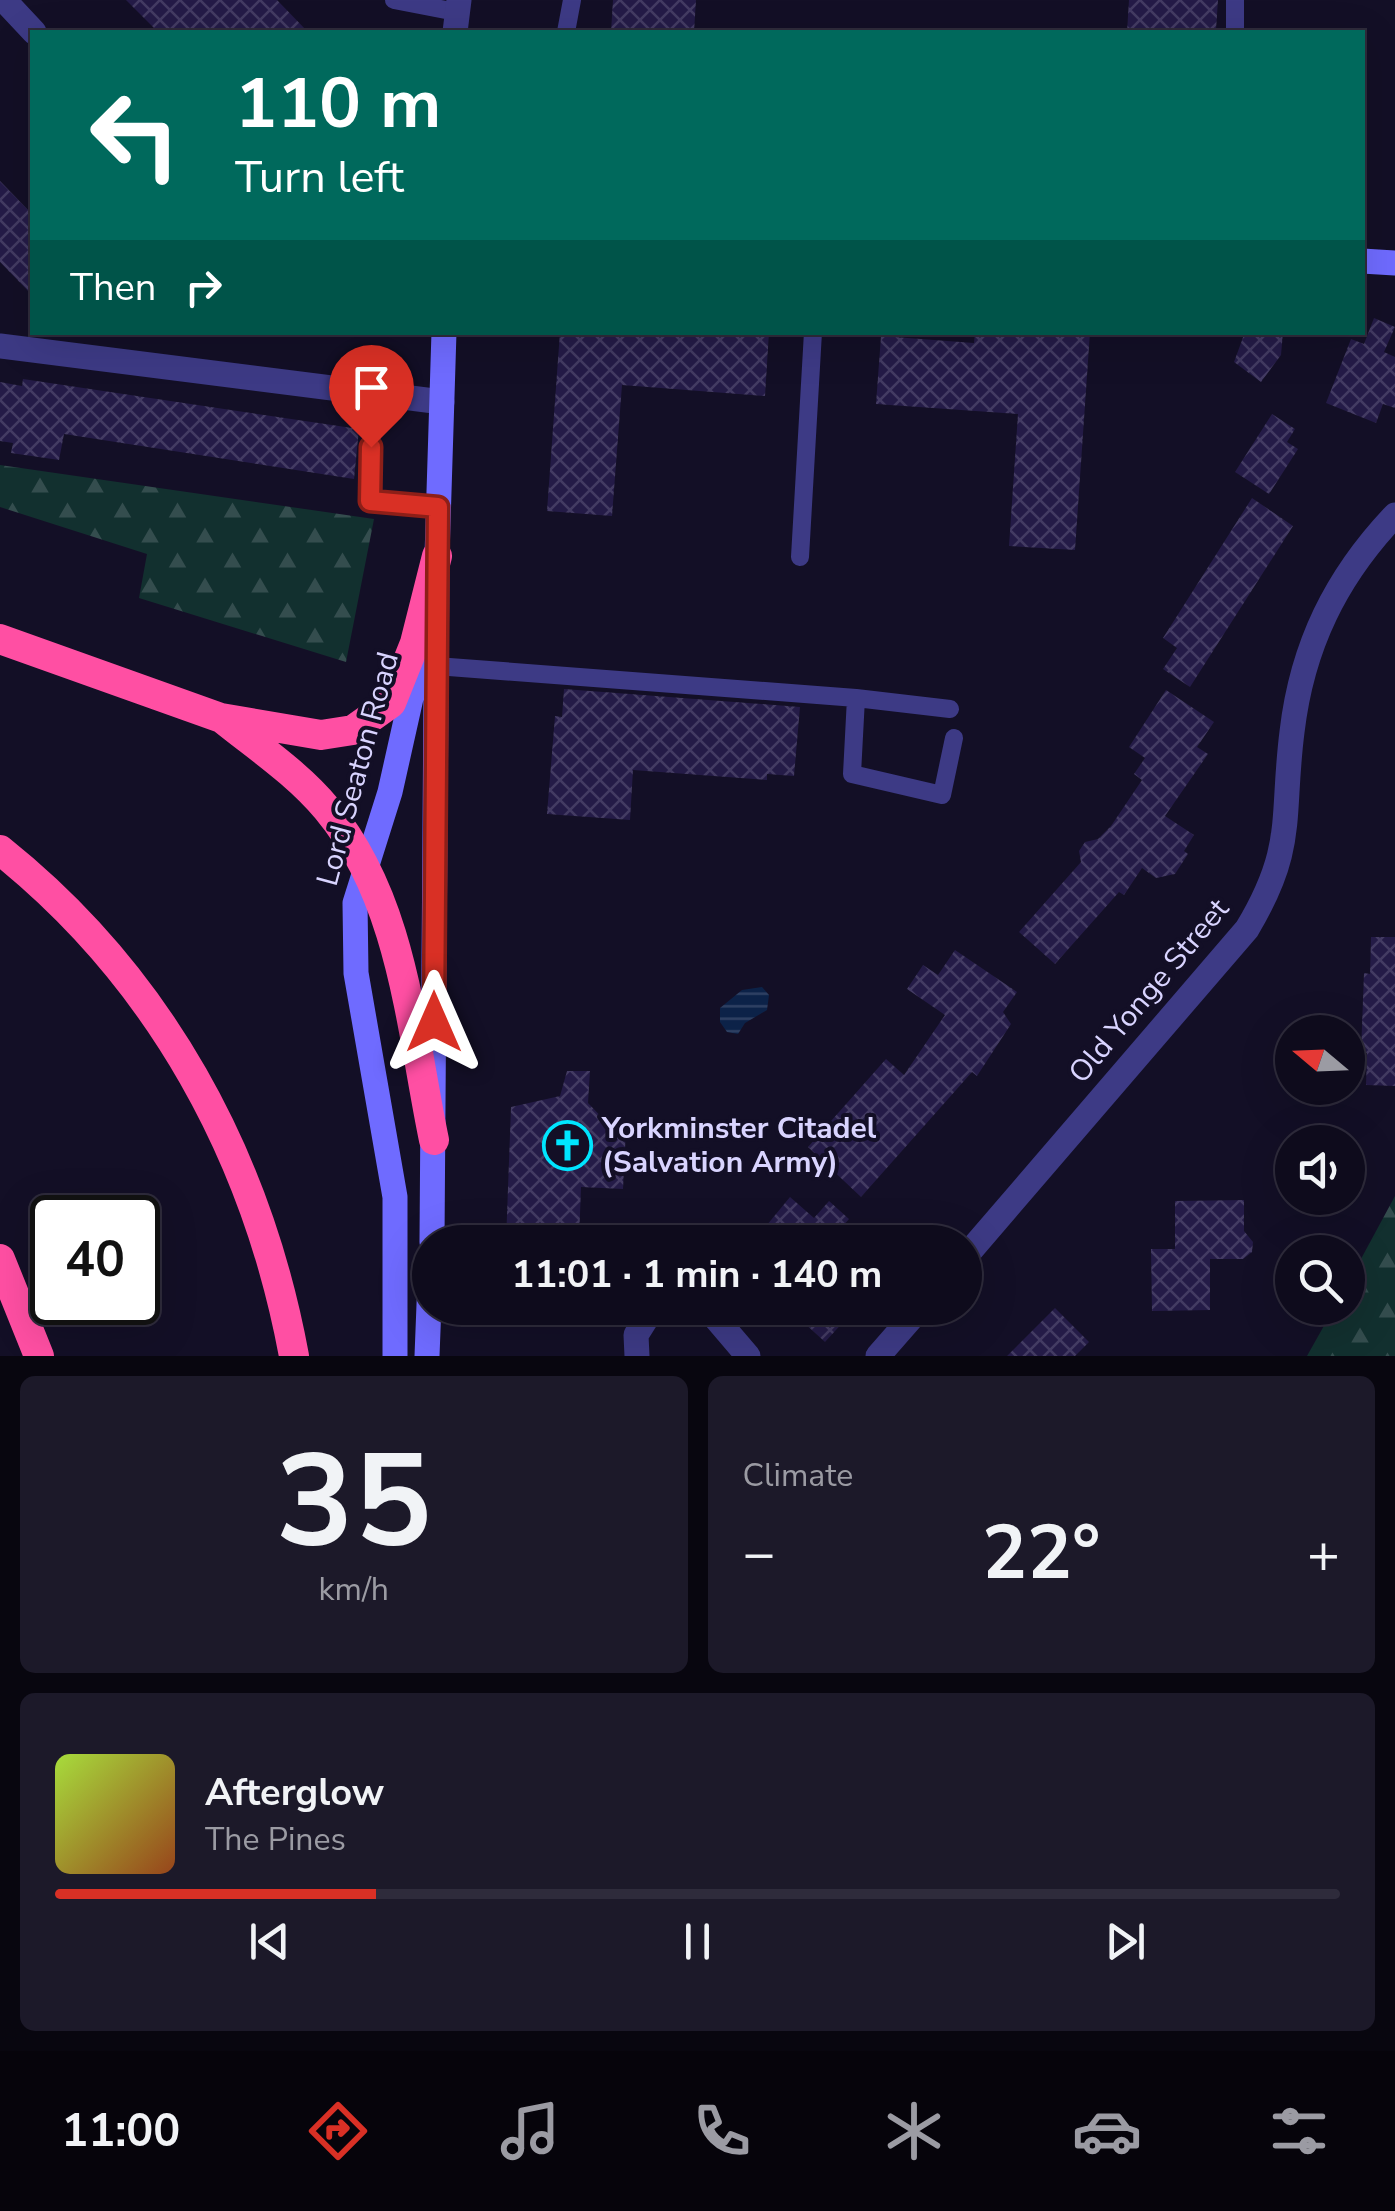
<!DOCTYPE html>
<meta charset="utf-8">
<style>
:root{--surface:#0e0b1c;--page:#1c1929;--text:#f1f3f6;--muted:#9b9ba3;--line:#2e2b3b;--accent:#d93025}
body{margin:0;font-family:"Nunito Sans",sans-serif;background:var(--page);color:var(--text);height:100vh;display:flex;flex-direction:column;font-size:38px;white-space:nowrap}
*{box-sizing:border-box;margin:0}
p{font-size:32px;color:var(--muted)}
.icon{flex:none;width:55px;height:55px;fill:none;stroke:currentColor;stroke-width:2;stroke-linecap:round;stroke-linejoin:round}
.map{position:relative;height:1356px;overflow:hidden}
.panel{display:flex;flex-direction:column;gap:20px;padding:20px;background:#08060f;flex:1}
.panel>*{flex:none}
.hud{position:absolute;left:30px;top:30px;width:1335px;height:305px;border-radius:0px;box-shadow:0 10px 40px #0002,0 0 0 2px var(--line);background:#00695c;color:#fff;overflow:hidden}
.needle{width:65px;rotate:289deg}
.controls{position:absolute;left:1275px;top:1015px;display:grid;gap:20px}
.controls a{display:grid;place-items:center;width:90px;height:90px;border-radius:50%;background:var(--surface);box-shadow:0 10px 40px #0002,0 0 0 2px var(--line);font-size:50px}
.speed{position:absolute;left:30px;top:1195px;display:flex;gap:20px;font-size:50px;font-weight:700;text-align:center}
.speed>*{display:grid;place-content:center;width:130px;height:130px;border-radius:50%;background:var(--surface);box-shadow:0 10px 40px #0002,0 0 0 2px var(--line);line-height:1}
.speed .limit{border:5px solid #111;border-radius:15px;background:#fff;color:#111}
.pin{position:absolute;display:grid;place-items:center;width:85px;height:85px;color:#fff;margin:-102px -42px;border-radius:50% 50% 50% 0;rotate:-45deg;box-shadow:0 0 10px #0007}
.pin .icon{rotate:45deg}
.me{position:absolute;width:110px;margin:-55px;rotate:0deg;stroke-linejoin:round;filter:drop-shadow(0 0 8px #0008)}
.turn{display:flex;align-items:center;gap:35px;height:210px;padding:0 40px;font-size:45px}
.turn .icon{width:130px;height:130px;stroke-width:2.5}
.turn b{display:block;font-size:70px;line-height:85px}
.then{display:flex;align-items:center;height:95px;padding:0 40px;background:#0003;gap:20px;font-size:38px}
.big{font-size:75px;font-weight:700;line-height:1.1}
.panel .card{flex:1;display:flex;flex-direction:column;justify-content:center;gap:15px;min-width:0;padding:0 35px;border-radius:15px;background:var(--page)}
.panel .dial{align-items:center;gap:0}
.dial b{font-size:130px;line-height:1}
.song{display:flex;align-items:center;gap:30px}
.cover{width:120px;height:120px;border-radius:15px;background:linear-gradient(135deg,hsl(80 70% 55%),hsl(20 70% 35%))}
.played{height:10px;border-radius:5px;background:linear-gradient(90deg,var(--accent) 25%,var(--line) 25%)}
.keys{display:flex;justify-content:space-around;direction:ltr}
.heat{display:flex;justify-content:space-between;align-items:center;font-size:55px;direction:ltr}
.panel .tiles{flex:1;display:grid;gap:20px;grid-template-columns:1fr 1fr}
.card:last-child{grid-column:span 2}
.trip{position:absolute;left:412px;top:1225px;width:570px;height:100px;border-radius:50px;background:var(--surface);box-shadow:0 10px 40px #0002,0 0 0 2px var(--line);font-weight:700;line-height:100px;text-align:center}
.menu{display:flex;height:160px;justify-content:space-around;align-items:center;background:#06040b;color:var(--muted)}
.menu .icon{width:70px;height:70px}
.menu .active{color:var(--accent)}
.menu b{font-size:45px;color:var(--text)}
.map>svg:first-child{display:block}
.forest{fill:url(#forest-firs)}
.water{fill:url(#water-rules)}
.building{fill:url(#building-cross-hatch)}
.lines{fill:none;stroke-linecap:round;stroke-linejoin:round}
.lane{stroke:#3d3a85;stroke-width:18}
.street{stroke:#3d3a85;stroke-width:25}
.secondary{stroke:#6f6bff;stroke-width:25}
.highway{stroke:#ff4fa3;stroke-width:30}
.route-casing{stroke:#8d1f18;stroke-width:25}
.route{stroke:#d93025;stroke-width:18}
.labels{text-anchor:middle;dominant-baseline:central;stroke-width:8;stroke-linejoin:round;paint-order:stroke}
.street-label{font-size:30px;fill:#d9d4ff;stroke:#130f26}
.poi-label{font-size:30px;font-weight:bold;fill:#d9d4ff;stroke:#130f26;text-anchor:start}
</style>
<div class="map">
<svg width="1395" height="1356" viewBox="0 0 1395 1356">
<defs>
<pattern id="forest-firs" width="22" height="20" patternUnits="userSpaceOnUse" patternTransform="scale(2.5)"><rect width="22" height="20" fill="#12302f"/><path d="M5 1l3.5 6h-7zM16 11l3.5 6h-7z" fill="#344d4e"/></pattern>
<pattern id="water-rules" width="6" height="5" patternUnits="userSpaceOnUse" patternTransform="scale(2.5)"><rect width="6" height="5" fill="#0c2248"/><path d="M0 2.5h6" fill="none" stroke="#2f4163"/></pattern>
<pattern id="building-cross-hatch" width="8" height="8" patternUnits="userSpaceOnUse" patternTransform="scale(2.5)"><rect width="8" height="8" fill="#241b47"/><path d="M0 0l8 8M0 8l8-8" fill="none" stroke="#433b63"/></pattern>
</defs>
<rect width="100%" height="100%" fill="#130f26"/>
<!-- forest -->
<path class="forest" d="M0,465L374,519L346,662L139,598L147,554L0,507Z
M1395,1196V1356H1307L1334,1308H1348V1283Z"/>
<!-- water -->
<path class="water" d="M762,987L769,995L767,1010L745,1023L738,1034L727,1032L720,1022V1008L742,990Z"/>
<!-- building -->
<path class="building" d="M126,0H277L308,32H158Z
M613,0H696L694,32H611Z
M1129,0H1218L1216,30L1127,32Z
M0,181L32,214V295L0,262Z
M1374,318L1395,327L1384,352L1395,357V408L1383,404L1376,423L1326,403L1351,339L1364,344Z
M560,332H769L765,396L622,385L612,516L547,511Z
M975,332H1090L1075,550L1009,546L1018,414L876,404L881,336L974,343Z
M1245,332H1283L1281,355L1261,382L1234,362Z
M23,379L359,429L354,479L64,434L59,460L11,453L13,443L0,441V382L22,386Z
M1272,414L1295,429L1287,442L1298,449L1269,494L1235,472Z
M1252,498L1293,526L1190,687L1163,669L1177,648L1163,638Z
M564,689L800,707L794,776L767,774V780L633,770L630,820L547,814L555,716L562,717Z
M1166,690L1214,722L1197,747L1208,754L1165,816L1194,835L1184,851L1188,854L1175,874L1156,878L1142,868L1124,895L1119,892L1055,964L1019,932L1081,862L1079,851L1085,842L1098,839L1111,826L1142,780L1134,774L1145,758L1129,747Z
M1371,937H1395V1086L1366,1085L1367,1053H1361L1364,973L1370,974Z
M955,950L1017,992L1003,1012L1011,1024L977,1076L972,1072L861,1197L808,1147L886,1059L904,1075L945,1015L907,989L923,965L938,975Z
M567,1071H590L588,1103L612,1128L626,1129L623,1189L581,1187L579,1242H506L511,1107L560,1096Z
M790,1197L814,1218L829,1201L849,1219L834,1236L842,1242H753Z
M1244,1200V1231L1253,1242L1252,1252L1243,1259H1210V1310L1152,1311L1151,1249H1175V1201Z
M788,1308H856L825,1342Z
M1055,1308L1089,1342L1075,1356H1007Z"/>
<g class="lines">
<!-- lane -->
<path class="lane" d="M394,0L456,12
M566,32L572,0
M1235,32V0
M372,420L370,501L438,507
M800,557L813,332
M436,666L856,698L852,774L942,795L954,738
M856,698L950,709"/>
<!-- street -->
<path class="street" d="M4,0L34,32
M455,32L459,0
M0,346L442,402
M965,1257L1247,929C1296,847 1281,819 1292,732C1302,646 1336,577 1395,515
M707,1308L748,1356
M637,1356L636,1335L653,1308
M878,1356L920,1308"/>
<!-- secondary -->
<path class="secondary" d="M1362,261L1395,263
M432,1242L437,556L444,332
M395,1356V1197L356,973L355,903L390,792L424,640
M427,1356L430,1279"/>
<!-- highway -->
<path class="highway" d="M0,639L221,718L321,735L353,730L391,703L415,643L437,556
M223,719C259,748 298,774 327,809C403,900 411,1029 434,1140
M0,850C160,978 257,1156 294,1356
M0,1259L39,1356"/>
</g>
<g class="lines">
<defs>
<path id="route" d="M371,447L370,501L438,507L434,1022"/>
</defs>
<!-- route casing -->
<use href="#route" class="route-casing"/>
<!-- route -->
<use href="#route" class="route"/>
</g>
<!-- icons -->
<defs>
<symbol id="church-ring" viewBox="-11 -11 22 22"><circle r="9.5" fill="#130f26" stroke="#00e5ff" stroke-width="1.5"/><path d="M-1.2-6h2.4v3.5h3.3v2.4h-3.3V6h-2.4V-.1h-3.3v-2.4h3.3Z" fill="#00e5ff"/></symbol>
</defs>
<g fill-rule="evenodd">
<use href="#church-ring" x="540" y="1118" width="55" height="55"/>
</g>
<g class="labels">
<!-- street labels -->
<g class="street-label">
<text transform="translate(358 769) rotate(-75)">Lord Seaton Road</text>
<text transform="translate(1149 991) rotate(-50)">Old Yonge Street</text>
</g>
<!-- poi labels -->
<g class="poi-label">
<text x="602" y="1128">Yorkminster Citadel<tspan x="602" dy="34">(Salvation Army)</tspan></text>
</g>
</g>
</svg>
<div class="controls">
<a><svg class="needle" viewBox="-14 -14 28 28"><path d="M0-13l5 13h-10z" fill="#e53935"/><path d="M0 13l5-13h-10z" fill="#9b9ba3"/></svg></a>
<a><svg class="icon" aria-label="sound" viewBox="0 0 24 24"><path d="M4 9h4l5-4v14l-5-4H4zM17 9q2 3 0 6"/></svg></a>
<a><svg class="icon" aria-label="search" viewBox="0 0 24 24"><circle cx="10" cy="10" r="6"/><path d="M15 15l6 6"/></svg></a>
</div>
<div class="speed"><div class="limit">40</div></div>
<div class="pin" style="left:371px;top:447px;background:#d93025"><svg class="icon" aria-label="arrive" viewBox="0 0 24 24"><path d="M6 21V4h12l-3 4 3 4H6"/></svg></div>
<svg class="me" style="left:434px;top:1022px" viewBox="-20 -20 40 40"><path d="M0-17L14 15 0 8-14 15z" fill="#d93025" stroke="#fff" stroke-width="4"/></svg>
<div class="trip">11:01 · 1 min · 140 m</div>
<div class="hud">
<div class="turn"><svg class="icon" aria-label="left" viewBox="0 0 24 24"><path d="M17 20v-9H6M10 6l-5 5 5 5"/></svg><div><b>110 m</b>Turn left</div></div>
<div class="then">Then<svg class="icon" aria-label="right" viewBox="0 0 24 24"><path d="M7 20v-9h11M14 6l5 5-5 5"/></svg></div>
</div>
</div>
<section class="panel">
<div class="tiles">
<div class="card dial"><b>35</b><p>km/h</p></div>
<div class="card"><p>Climate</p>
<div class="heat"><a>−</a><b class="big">22°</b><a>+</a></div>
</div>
<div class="card">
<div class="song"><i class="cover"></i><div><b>Afterglow</b><p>The Pines</p></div></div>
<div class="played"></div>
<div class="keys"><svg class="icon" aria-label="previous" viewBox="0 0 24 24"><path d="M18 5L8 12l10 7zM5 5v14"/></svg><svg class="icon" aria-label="pause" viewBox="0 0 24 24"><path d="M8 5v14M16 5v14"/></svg><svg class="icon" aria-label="next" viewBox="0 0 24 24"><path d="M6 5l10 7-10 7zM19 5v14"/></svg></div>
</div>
</div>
</section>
<nav class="menu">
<b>11:00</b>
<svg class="icon active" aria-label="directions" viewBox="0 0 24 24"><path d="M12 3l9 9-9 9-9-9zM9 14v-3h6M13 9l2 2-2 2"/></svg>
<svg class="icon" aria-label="music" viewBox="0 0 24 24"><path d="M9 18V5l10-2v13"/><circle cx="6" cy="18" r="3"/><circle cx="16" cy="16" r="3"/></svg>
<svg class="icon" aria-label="phone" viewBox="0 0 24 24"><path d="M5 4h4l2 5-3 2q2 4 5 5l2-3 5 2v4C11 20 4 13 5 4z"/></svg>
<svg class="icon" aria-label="climate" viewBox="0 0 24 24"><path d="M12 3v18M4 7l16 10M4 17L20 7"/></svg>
<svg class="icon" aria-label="car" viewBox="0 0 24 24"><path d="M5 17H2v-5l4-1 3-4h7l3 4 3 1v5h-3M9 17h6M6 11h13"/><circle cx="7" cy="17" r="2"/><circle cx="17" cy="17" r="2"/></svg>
<svg class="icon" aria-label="filters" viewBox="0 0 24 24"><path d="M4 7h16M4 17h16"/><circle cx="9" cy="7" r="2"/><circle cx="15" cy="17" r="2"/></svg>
</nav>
